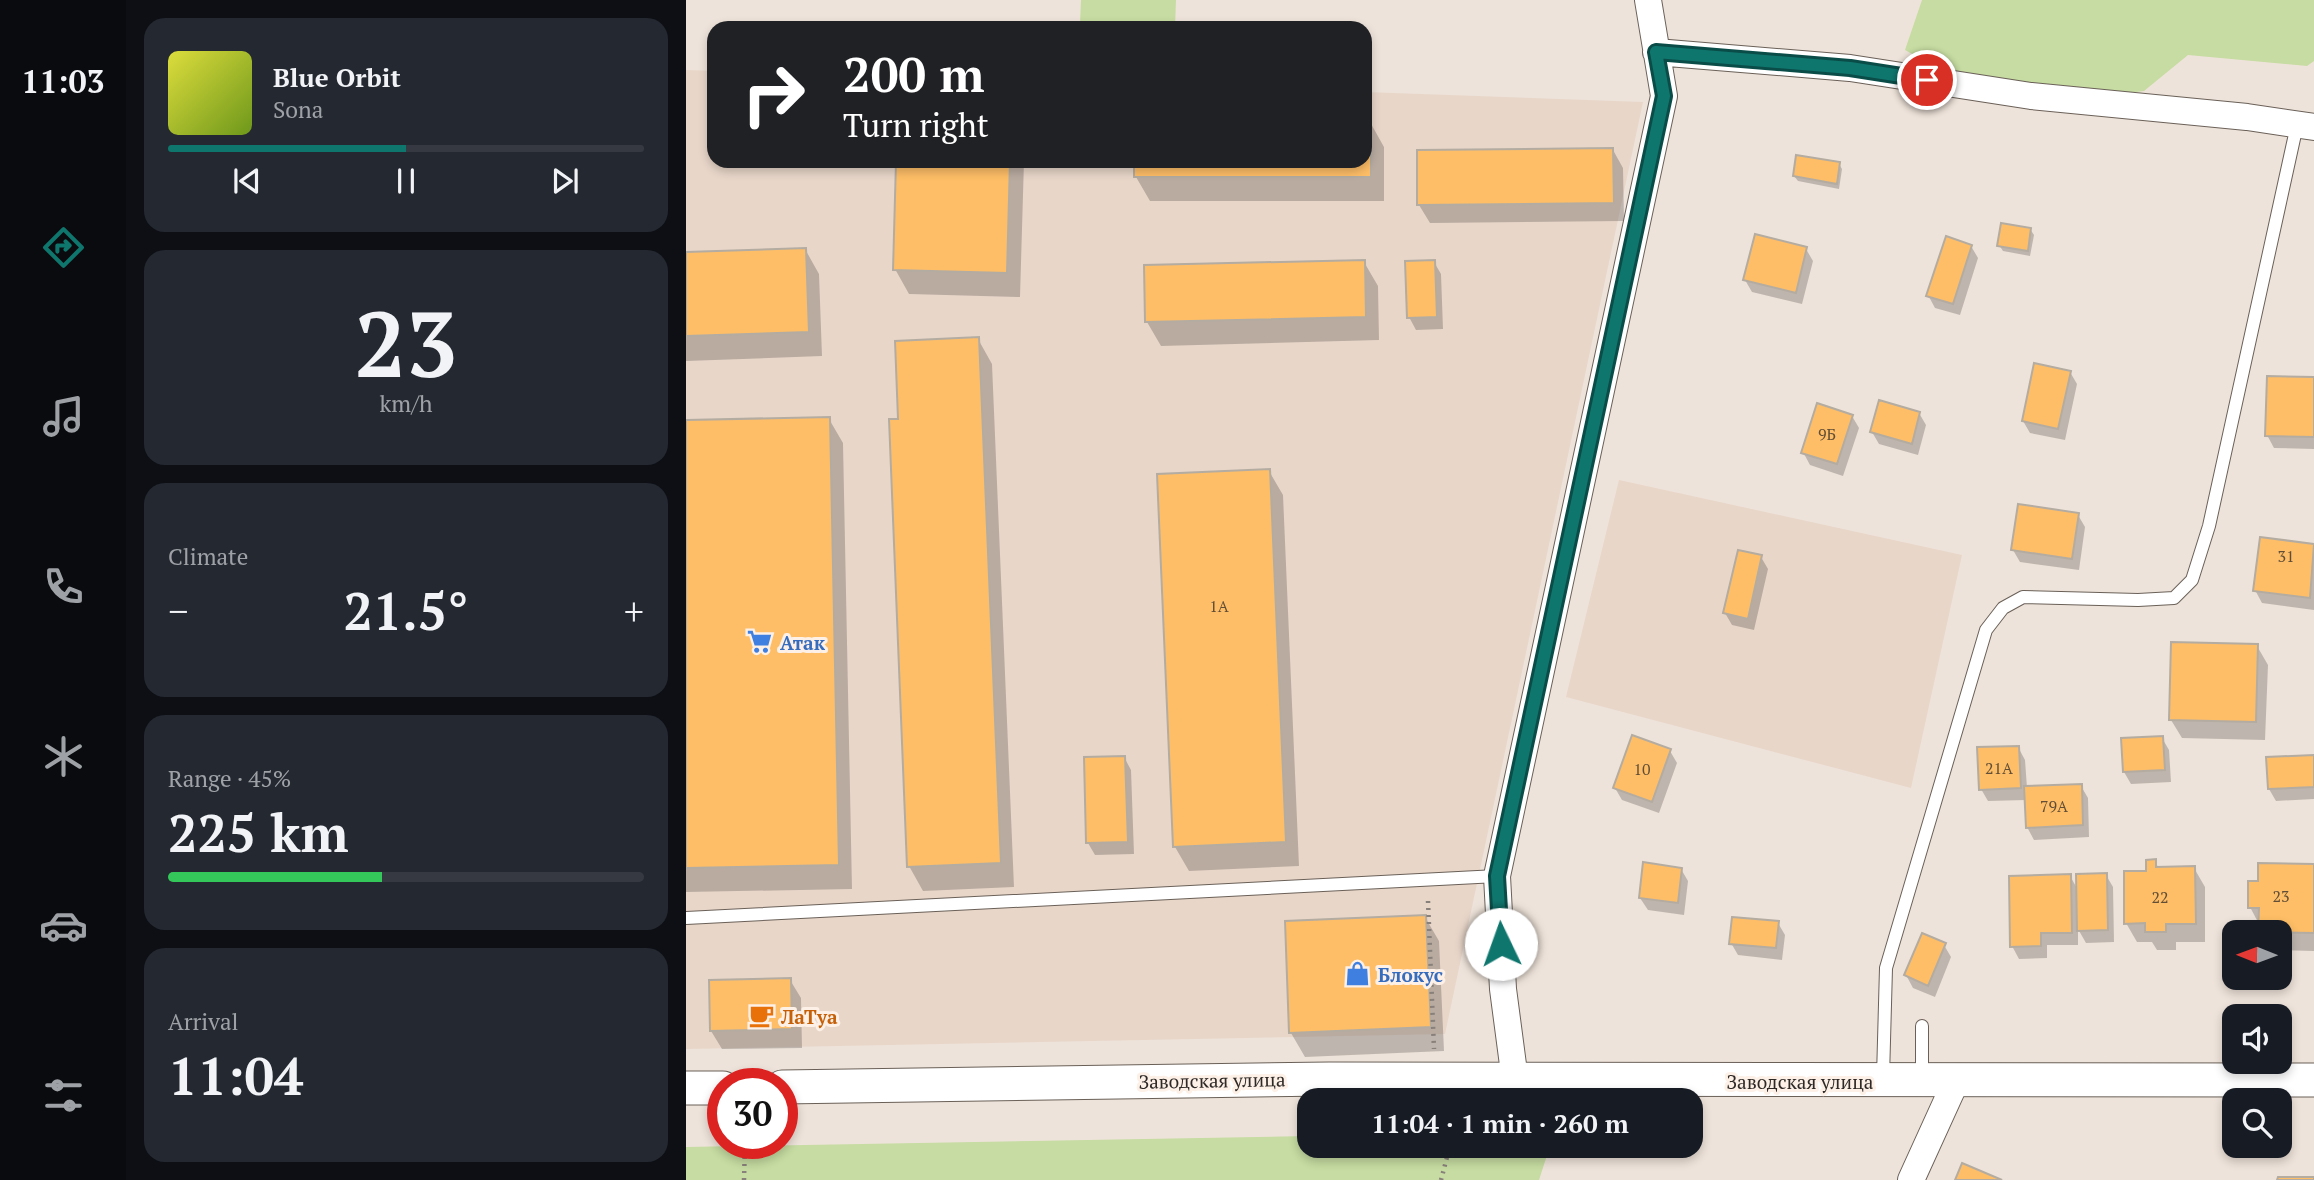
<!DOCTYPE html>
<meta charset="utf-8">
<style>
:root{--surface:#171b24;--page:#242831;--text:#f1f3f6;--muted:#9ea1a6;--line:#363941;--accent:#0f766e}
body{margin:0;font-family:"PT Serif",serif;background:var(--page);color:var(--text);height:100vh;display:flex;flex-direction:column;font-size:26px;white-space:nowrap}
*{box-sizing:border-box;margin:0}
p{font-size:23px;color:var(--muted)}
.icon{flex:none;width:38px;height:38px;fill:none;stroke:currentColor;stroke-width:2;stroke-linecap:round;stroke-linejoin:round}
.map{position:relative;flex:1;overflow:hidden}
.details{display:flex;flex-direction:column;gap:18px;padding:18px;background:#0d0f14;width:560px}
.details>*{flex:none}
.guide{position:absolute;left:21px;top:21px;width:665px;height:147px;border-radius:21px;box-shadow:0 4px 10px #0003;background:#202124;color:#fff;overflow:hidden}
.needle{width:46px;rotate:271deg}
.controls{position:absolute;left:1536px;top:920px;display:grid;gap:14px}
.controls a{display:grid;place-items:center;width:70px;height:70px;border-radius:14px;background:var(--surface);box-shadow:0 4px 10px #0003;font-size:35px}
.speed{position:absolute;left:21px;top:1068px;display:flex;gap:14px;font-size:35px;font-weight:700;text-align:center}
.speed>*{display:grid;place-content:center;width:91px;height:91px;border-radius:50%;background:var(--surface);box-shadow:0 4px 10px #0003;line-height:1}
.speed .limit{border:10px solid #d22;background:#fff;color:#111}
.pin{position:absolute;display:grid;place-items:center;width:60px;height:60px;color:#fff;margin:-30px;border:4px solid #fff;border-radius:50%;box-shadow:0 2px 7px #0007}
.me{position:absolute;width:77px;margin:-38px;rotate:357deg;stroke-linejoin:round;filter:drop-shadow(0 0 5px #0008)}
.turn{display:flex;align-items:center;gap:24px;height:147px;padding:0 21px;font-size:32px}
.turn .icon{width:91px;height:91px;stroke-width:2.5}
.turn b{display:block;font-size:49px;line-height:60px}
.big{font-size:52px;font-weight:700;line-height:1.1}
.details .widget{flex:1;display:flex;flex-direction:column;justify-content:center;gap:10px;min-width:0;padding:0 24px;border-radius:21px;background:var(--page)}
.details .dial{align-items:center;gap:0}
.dial b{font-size:91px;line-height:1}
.song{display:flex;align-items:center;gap:21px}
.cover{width:84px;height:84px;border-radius:10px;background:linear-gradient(135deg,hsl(60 70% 55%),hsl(80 70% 35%))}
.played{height:7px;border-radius:4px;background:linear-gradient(90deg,var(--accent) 50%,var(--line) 50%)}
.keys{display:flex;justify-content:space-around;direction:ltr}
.heat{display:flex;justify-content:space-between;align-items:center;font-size:38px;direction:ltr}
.charge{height:10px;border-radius:5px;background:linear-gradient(90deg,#34c759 45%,var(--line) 0)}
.trip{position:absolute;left:611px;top:1088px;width:406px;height:70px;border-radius:21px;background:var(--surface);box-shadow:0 4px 10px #0003;font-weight:700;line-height:70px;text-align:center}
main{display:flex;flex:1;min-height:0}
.tab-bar{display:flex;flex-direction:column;width:126px;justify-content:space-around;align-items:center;background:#090b0e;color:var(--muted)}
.tab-bar .icon{width:49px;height:49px}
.tab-bar .on{color:var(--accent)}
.tab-bar b{font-size:32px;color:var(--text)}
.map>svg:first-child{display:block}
.built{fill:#e8d6c9}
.green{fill:#c6dca2}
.shadow{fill:#0003}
.building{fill:#febe67;stroke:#b4aca1;stroke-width:2}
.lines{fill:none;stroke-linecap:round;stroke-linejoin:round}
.service-casing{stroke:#6a6058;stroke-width:14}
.minor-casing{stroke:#6a6058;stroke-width:28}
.tertiary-casing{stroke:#6a6058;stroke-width:35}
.path{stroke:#88807a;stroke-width:4.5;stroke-dasharray:2 5;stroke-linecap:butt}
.service{stroke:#fff;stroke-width:12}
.minor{stroke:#fff;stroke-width:26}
.tertiary{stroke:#fff;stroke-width:33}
.route-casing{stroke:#0a4d48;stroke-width:18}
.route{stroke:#0f766e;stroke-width:12}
.labels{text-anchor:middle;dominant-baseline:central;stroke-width:6;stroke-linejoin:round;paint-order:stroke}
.number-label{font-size:16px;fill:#624e36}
.shop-label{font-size:19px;font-weight:bold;fill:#366cbe;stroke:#fcf0e7;text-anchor:start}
.food-label{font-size:19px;font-weight:bold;fill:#c56008;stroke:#fcf0e7;text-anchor:start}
.street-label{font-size:19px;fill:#2e2926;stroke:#fcf0e7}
</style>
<main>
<nav class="tab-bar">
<b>11:03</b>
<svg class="icon on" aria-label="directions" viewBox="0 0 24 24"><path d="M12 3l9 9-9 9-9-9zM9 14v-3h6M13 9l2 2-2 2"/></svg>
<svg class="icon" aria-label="music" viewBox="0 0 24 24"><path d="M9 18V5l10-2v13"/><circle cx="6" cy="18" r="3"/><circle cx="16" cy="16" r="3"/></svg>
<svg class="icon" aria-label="phone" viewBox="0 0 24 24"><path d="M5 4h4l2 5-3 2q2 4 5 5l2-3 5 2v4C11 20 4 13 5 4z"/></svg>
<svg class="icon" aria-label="climate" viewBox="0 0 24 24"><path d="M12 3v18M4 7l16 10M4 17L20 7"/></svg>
<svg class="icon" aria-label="car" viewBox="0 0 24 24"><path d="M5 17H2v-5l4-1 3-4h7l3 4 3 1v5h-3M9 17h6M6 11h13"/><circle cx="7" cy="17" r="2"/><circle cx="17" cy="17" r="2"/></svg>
<svg class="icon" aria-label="filters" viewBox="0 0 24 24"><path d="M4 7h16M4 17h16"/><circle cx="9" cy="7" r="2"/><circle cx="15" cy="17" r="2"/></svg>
</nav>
<section class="details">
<div class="widget">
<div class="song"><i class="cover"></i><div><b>Blue Orbit</b><p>Sona</p></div></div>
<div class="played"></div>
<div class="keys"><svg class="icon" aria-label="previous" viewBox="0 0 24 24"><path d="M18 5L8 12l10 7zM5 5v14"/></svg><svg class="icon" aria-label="pause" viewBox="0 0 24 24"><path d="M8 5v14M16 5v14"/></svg><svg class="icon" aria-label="next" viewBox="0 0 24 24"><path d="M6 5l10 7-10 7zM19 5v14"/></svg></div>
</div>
<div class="widget dial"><b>23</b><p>km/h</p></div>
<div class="widget"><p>Climate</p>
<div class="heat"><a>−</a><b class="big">21.5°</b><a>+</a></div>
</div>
<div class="widget"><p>Range · 45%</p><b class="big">225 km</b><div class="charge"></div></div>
<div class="widget"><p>Arrival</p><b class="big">11:04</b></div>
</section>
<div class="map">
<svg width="1628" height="1180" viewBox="0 0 1628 1180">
<rect width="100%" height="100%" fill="#eee3da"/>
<!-- built -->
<path class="built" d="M0,70L28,71V161H679V92L957,102L759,1034L0,1049Z
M933,480L1276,555L1225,788L880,697Z"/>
<!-- green -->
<path class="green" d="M395,0H490L489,28H396L394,24Z
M1236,0H1628V61L1621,66L1502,55L1458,91L1409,97L1262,74L1219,50Z
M623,1136V1146H864L853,1180H0V1147Z"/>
<!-- shadow -->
<path class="shadow" d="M679,122H684L698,147V201H464L450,177V161H679Z
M927,150L937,168L938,221L744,223L733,205Z
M212,161H338L334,297L223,294L209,269Z
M1153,164L1156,169L1153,189L1112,181L1108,176Z
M1344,229L1348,235L1344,256L1317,251L1313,245Z
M1285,246L1292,258L1274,315L1249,308L1242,295Z
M119,249L133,274L136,356L0,361V254Z
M1120,249L1127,261L1116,304L1066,292L1059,280Z
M678,262L692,286L693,340L475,346L461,322Z
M748,262L755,274L757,329L730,330L723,317Z
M292,339L306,364L328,887L237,891L223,866Z
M1384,372L1391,384L1379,440L1344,433L1337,421Z
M1628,379V449L1588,448L1581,435Z
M1233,413L1240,425L1232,455L1193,444L1186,432Z
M1166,416L1173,428L1157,476L1124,465L1117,452Z
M143,419L157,443L166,889L0,892V422Z
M583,471L597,495L613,866L503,871L489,847Z
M1392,515L1399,527L1393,570L1334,562L1327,550Z
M1576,539L1628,546V610L1576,603L1569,590Z
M1075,557L1082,569L1068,630L1046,625L1039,613Z
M1571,646L1582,665L1579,740L1496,738L1485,720Z
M1476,738L1483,750L1485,782L1445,784L1438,772L1436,740Z
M1332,747L1339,760L1341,788L1395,786L1402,798L1403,837L1348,840L1341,827L1340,800L1302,801L1295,789Z
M984,751L991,763L973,813L936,800L929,788Z
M438,757L445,770L448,854L409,855L402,843Z
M1628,757V799L1590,801L1583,789Z
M1469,861L1473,869L1508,868L1519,887V942H1490V950H1471L1466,942H1451L1440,923Z
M1628,866V951L1594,950V933H1575L1574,926L1564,907L1574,883Z
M995,869L1002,881L998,915L962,910L954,898Z
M1420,875L1427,887L1428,942L1400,943L1392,929V945H1361V958L1333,959L1326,946L1384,876L1392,890Z
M739,917L753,941L758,1051L619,1057L605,1033Z
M1092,923L1099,935L1096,960L1052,955L1045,943Z
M1258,945L1265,957L1249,997L1227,988L1220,975Z
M104,980L115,998L116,1048L36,1049L25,1031Z"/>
<!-- building -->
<path class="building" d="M679,121H685V177H448V161H679Z
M927,148L928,203L731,205V150Z
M1110,155L1154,162L1151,184L1107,176Z
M210,161H324L321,273L207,270Z
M1315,223L1345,228L1342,251L1311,246Z
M1069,234L1121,247L1110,293L1057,280Z
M1260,236L1286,245L1267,304L1240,296Z
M120,248L123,332L0,336V252Z
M679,260L680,317L459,322L458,265Z
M749,260L751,317L721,318L719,261Z
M293,337L315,863L221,867L203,419H212L209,341Z
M1348,363L1385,371L1372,429L1336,421Z
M1581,376L1628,377V437L1579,436Z
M1193,400L1234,412L1226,444L1184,432Z
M1131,403L1167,415L1151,464L1115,453Z
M144,417L153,865L0,868V420Z
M584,469L600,842L487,847L471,474Z
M1332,504L1393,513L1386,559L1325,550Z
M1574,537L1628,544L1624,598L1567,591Z
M1052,550L1076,555L1062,619L1037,613Z
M1485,642L1572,644L1570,722L1483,720Z
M946,735L985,749L966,802L927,788Z
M1477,736L1479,770L1437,772L1435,738Z
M1333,746L1335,788L1293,790L1291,747Z
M1628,755V787L1582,789L1580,757Z
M439,756L442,842L400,843L398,757Z
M1396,784L1397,825L1340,828L1338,786Z
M1470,859V867L1509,866L1510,924H1480V932H1459V923L1438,924V871H1460V860Z
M957,862L996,868L992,903L953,898Z
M1572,863L1628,864V933L1572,932L1573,908H1562V881H1572Z
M1421,873L1422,930L1391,931L1390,874Z
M1385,874L1386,933H1355V946L1324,947L1323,876Z
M740,915L745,1027L603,1033L599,921Z
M1046,917L1093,921L1090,948L1043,944Z
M1236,933L1260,943L1242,986L1218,975Z
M105,978L106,1029L24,1031L23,980Z
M1276,1163L1316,1180H1269Z
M1592,1177H1628V1180H1591Z"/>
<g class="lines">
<defs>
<path id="service" d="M0,918L811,876
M1197,1077L1200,968L1300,630L1317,608L1337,597L1452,600L1488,598L1506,580L1523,526L1611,125
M1236,1078V1026"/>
<path id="minor" d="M970,52L1164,68L1345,96L1561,117L1628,127
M829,1080L817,989L811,876L978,96L962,0
M1225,1180L1270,1081"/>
<path id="tertiary" d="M96,1087L643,1079L1628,1080
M0,1088H37"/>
</defs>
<!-- service casing -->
<use href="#service" class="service-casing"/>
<!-- minor casing -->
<use href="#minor" class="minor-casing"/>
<!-- tertiary casing -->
<use href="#tertiary" class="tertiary-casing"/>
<!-- path -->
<path class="path" d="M742,901L748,1049
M58,1180L59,1143
M755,1180L764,1146"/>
<!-- service -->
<use href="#service" class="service"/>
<!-- minor -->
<use href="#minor" class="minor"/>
<!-- tertiary -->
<use href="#tertiary" class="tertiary"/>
</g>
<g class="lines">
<defs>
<path id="route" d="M815,944L811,876L978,96L970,52L1164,68L1241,80"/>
</defs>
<!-- route casing -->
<use href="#route" class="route-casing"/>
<!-- route -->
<use href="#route" class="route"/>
</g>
<!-- icons -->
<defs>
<symbol id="supermarket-bare" viewBox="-9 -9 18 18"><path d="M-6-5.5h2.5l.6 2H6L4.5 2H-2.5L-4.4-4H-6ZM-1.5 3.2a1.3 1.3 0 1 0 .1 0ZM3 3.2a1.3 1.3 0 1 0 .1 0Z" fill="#3f7fe0" stroke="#fcf0e7" stroke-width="2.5" paint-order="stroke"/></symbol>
<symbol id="shop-bare" viewBox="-9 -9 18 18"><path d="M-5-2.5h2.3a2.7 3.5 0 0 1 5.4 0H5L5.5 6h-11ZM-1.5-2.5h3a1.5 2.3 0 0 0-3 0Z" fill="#3f7fe0" stroke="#fcf0e7" stroke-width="2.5" paint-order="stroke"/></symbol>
<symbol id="cafe-bare" viewBox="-9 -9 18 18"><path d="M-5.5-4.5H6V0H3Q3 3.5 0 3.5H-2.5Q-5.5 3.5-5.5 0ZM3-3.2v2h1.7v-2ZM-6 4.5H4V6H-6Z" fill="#e8710a" stroke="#fcf0e7" stroke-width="2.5" paint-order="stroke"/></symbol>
</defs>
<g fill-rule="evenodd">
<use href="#supermarket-bare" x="56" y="624" width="35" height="35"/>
<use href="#shop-bare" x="654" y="956" width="35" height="35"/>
<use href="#cafe-bare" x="58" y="998" width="35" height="35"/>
</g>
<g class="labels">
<!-- number labels -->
<g class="number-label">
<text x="1141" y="434">9Б</text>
<text x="1600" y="556">31</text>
<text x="533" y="606">1А</text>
<text x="1313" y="768">21А</text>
<text x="956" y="769">10</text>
<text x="1368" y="806">79А</text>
<text x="1595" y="896">23</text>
<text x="1474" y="897">22</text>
</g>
<!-- shop labels -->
<g class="shop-label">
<text x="94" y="642">Атак</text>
<text x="692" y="974">Блокус</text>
</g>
<!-- food labels -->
<g class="food-label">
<text x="95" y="1016">ЛаТуа</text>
</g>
<!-- street labels -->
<g class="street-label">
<text transform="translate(526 1080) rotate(-1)">Заводская улица</text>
<text x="1114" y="1081">Заводская улица</text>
</g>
</g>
</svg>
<div class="controls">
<a><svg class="needle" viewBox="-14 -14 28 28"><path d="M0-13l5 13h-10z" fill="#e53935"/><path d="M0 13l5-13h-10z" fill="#9ea1a6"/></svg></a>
<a><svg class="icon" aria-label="sound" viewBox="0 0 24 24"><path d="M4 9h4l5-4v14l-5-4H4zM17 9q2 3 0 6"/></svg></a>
<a><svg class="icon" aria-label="search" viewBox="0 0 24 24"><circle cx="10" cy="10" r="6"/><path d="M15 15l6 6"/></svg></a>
</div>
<div class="speed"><div class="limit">30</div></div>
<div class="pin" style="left:1241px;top:80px;background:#d93025"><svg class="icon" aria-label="arrive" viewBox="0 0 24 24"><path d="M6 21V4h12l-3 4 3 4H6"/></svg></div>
<svg class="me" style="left:815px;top:944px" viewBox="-20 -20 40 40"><circle r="19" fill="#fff"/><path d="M0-13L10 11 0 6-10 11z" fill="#0f766e"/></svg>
<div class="trip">11:04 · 1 min · 260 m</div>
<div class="guide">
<div class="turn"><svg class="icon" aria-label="right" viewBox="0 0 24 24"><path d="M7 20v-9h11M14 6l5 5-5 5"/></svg><div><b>200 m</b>Turn right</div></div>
</div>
</div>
</main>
